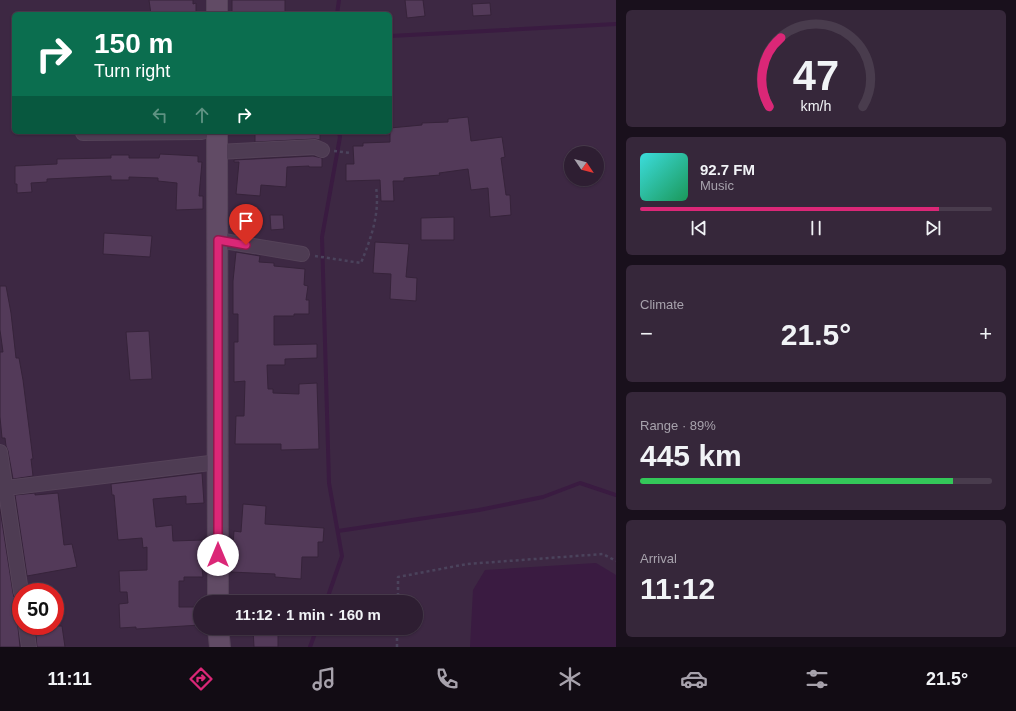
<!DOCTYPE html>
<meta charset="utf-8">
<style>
:root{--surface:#2e1e32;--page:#36273a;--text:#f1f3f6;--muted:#a7a2ac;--line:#493c4d;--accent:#db2777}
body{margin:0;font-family:Helvetica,sans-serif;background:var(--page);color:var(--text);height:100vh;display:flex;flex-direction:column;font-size:15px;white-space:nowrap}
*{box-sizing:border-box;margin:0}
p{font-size:13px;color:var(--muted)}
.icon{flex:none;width:22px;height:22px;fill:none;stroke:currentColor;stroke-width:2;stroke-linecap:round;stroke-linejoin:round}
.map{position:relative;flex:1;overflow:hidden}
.panel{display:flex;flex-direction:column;gap:10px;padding:10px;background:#19101c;width:400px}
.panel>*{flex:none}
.banner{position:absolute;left:12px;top:12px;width:380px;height:122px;border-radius:6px;box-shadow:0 1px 3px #0004,0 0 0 1px var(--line);background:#0b6e4f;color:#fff;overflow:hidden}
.needle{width:26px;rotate:125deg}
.controls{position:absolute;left:564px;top:146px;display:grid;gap:8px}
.controls a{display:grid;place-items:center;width:40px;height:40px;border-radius:50%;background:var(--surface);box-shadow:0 1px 3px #0004,0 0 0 1px var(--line);font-size:20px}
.speed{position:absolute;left:12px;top:583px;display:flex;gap:8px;font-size:20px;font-weight:700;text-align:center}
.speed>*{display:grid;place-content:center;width:52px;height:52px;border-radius:50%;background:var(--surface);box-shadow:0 1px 3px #0004,0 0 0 1px var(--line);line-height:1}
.speed .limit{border:6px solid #d22;background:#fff;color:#111}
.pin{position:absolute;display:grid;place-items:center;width:34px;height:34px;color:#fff;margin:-41px -17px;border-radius:50% 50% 50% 0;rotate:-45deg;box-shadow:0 0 4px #0007}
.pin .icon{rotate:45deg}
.me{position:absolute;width:44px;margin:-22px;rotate:0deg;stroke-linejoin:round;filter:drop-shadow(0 0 3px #0008)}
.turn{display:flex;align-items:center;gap:14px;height:84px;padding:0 16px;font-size:18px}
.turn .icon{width:52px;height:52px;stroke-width:2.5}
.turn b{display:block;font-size:28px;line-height:34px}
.lanes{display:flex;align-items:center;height:38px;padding:0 16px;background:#0003;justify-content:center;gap:20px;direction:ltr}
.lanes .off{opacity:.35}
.big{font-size:30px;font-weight:600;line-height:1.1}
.panel .widget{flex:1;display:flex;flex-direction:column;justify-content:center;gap:6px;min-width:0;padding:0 14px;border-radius:6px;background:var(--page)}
.panel .dial{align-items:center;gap:0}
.dial svg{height:104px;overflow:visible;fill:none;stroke:var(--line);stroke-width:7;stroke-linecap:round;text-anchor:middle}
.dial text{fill:var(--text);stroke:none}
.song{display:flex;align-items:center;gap:12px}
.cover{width:48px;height:48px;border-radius:6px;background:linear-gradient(135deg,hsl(180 70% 55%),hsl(150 70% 35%))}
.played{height:4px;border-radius:2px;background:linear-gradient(90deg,var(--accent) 85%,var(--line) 85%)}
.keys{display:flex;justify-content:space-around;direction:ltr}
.heat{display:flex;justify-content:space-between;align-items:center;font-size:22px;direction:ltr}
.charge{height:6px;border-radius:3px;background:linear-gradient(90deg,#34c759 89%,var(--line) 0)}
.trip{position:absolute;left:193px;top:595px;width:230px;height:40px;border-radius:20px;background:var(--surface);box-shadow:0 1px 3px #0004,0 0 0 1px var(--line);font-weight:600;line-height:40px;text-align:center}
.tab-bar{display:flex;height:64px;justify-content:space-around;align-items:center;background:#120c14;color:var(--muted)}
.tab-bar .icon{width:28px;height:28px}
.tab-bar .current{color:var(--accent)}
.tab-bar b{font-size:18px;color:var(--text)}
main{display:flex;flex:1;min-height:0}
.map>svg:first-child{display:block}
.water{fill:#3a1b41}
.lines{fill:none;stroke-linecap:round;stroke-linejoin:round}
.stream{stroke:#3a1b41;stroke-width:4}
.building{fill:#533a59;stroke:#36233a}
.minor-casing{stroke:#554359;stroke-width:16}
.secondary-casing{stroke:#554359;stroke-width:22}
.path{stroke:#4b435c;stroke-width:2.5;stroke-dasharray:3 3;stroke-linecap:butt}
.minor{stroke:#4e3c53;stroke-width:14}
.secondary{stroke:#614b65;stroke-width:20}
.route-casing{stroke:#8e194d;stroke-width:10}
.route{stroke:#db2777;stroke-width:7}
</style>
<main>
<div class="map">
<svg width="616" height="647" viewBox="0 0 616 647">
<rect width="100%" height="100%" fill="#3d2843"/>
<!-- water -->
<path class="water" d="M596,563L616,575V647H470L473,590L485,570Z"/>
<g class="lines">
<!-- stream -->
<path class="stream" d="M337,14L339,0
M390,36L616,24
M338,531L479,510L543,497L580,483L616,495
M326,602L342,556L329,483L322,237L340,137L339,132
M310,647L317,628"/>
</g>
<!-- building -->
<path class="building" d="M149,0H193V4L196,3V14H151Z
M232,0H285V14H232Z
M405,0H423L425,16L407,18Z
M490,3L491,15L473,16L472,4Z
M468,117L471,141L502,137L505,157L501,158L506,195H510L511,215L490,217L488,188L471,190L468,169L439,173L440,175L404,178V181H393L394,201H381L380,180L346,181V164H354L353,146H363V143L390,142V128L422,125V123L448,122V119Z
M255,132H320V140L315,139L255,142Z
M160,154L198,156V162H202L199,196H203V209L176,210L177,183L158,181V178L129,177V180H111V176L47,179V182L31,183L32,192L17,193V184H15V166L57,164V159L111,158V155H129V158H159Z
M313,156L322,158V167H309V166L287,167L286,187L261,185L260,196L236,194L239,162H234V160Z
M270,215H283L284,229L271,230Z
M454,217V240H421V218Z
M104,233L152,236L150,257L103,254Z
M375,242L409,244L406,277L417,278L416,301L390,299L391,274L373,273Z
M236,252L260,256L259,262L274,263V266L305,269L304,285L308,286L306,300H309V314H294V316H274V345L317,344V358L285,359V365H267L268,389H273V393L299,394V384L317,383L319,449L281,450V444H235L236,416H244L245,381L234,382V342H238V314H233V281Z
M0,286H6L11,313L16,358H19L23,380L33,459H31L33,476L13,479L8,451L6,446L5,438H2L0,417V352H3L0,330Z
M149,331L152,379L130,380L126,332Z
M202,473L204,503L186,504V496L153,499L156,527L172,525L173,541L203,540L204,560H201L203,577H184V581H179V607H200V625L136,629V627L120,628L119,604L128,603L127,592H120L119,571L147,570V547L143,548L142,538L118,540L114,495H112L111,484Z
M35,493V495L58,493L64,545L72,544L77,567L27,576L15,495Z
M243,504L266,506L265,524L324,528L323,542H318V557H302L301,579L275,577V574L231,572L234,531L241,532Z
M0,509L13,593L14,597L17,600L21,619L18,622V627L20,647H0Z
M35,626H62L65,647H37Z
M253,628H278V647H254Z"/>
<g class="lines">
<defs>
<path id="minor" d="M83,133L202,132
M217,152L315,147L322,150
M218,240L302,254
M0,452L21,592
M6,488L218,462
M26,626L29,647"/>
<path id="secondary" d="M217,0V14
M217,132L218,602
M218,628L220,647"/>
</defs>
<!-- minor casing -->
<use href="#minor" class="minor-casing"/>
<!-- secondary casing -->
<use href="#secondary" class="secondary-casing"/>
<!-- path -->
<path class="path" d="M334,151L351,153
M315,256L361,263C371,238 380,214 376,187
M398,602V577L467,564L603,554L616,561
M397,647V628"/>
<!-- minor -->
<use href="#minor" class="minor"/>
<!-- secondary -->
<use href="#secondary" class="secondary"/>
</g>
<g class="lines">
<defs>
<path id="route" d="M218,555V240L246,245"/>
</defs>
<!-- route casing -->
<use href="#route" class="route-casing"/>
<!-- route -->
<use href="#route" class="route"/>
</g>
</svg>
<div class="controls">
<a><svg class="needle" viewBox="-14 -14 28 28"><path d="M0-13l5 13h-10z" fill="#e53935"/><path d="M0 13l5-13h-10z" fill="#a7a2ac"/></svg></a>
</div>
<div class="speed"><div class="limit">50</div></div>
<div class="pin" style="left:246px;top:245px;background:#d93025"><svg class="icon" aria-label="arrive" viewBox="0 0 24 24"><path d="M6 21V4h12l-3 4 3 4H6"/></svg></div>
<svg class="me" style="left:218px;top:555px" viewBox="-20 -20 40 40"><circle r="19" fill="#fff"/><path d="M0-13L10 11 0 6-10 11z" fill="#db2777"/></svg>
<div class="trip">11:12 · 1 min · 160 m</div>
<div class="banner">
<div class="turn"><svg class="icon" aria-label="right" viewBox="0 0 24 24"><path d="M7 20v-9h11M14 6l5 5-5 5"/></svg><div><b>150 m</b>Turn right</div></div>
<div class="lanes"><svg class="icon off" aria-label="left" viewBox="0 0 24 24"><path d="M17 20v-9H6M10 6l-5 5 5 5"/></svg><svg class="icon off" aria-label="ahead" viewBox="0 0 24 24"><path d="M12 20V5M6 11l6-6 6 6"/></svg><svg class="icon" aria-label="right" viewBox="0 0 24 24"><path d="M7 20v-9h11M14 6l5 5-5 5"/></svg></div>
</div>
</div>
<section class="panel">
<div class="widget dial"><svg viewBox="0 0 100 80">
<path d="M14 69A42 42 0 1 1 86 69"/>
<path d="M14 69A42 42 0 0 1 23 16" stroke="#db2777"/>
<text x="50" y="56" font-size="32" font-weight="700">47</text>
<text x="50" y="72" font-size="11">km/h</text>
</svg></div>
<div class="widget">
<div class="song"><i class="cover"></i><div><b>92.7 FM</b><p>Music</p></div></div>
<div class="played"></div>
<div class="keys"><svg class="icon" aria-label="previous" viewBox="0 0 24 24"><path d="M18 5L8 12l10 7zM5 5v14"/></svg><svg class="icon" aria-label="pause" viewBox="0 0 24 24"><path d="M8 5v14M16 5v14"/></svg><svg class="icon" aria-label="next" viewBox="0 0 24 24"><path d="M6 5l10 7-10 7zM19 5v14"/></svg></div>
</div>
<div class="widget"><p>Climate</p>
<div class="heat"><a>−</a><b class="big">21.5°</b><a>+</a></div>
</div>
<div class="widget"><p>Range · 89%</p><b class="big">445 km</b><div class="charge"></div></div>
<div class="widget"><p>Arrival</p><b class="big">11:12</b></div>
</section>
</main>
<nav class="tab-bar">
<b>11:11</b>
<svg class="icon current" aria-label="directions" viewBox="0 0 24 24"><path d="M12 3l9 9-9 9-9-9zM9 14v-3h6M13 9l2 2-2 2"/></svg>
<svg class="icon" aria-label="music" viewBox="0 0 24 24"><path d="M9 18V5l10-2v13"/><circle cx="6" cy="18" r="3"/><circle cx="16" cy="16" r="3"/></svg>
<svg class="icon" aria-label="phone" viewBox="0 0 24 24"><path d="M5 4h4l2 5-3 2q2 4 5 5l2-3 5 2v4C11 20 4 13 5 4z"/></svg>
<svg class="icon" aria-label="climate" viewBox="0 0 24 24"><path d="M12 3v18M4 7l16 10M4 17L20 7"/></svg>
<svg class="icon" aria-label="car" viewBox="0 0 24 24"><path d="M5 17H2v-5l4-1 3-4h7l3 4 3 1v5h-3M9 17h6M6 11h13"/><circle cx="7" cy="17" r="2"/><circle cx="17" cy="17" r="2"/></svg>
<svg class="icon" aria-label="filters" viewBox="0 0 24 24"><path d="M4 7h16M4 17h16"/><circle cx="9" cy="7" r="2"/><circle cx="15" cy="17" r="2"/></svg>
<b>21.5°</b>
</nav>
